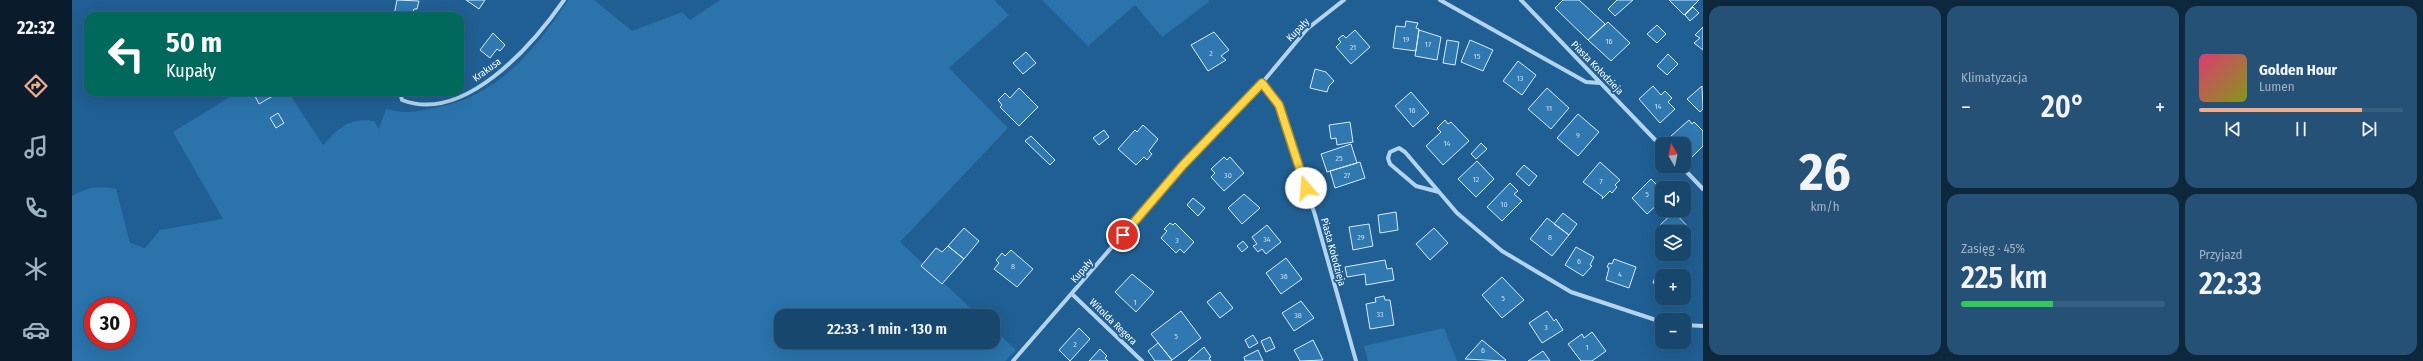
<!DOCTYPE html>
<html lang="pl">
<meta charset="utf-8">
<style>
:root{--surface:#18476e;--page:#255176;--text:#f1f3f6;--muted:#9fb2c2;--line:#365f81;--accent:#eead8d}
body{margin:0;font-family:"Fira Sans Condensed",sans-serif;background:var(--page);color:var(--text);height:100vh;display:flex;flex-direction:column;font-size:15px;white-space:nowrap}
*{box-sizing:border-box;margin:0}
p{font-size:13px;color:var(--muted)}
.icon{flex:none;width:22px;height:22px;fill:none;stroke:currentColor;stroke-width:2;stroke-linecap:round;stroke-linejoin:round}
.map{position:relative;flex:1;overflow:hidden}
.side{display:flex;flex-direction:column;gap:6px;padding:6px;background:#0d273c;width:720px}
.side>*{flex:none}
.guide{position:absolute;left:12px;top:12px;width:380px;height:84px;border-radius:12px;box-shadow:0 4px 16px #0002,0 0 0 1px var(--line);background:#00695c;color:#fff;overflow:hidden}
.needle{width:26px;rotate:351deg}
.tools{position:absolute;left:1583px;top:137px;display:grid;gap:8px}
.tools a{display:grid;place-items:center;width:36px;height:36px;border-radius:8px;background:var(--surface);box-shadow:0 4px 16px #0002,0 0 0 1px var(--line);font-size:20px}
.speed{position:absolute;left:12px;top:297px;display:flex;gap:8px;font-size:20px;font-weight:700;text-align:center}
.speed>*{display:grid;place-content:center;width:52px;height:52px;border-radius:50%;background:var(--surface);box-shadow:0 4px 16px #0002,0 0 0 1px var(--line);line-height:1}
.speed .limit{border:6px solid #d22;background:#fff;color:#111}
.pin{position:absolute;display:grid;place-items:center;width:34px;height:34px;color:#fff;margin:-17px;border:2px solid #fff;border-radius:50%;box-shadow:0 1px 4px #0007}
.me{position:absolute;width:44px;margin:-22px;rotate:342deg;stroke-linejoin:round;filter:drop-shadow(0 0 3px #0008)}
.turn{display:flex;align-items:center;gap:14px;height:84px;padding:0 16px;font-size:18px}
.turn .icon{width:52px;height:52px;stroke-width:2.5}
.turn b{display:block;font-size:28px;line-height:34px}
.big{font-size:30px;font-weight:600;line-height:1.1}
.side .widget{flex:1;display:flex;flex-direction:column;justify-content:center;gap:6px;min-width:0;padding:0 14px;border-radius:12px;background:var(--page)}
.side .dial{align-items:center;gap:0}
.dial b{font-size:52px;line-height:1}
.song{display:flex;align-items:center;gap:12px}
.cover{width:48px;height:48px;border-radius:6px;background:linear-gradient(135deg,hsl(340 70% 55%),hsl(70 70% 35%))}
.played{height:4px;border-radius:2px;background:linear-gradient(90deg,var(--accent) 80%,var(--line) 80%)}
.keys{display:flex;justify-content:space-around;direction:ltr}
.heat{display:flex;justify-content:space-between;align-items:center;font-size:22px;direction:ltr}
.charge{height:6px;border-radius:3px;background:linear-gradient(90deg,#34c759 45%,var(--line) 0)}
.side .tiles{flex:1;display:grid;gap:6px;grid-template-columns:repeat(3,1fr)}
.widget:first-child{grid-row:span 2}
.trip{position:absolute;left:702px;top:309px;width:226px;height:40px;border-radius:12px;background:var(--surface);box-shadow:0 4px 16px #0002,0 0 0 1px var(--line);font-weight:600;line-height:40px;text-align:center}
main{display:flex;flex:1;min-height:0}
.tab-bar{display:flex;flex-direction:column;width:72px;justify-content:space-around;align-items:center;background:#0a1c2c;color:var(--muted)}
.tab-bar .icon{width:28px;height:28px}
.tab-bar .current{color:var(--accent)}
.tab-bar b{font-size:18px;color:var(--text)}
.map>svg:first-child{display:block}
.green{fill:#2a73ab;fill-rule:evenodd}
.building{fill:#3078b0;stroke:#d8ebfa}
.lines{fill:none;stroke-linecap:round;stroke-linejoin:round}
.minor{stroke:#b3d4ee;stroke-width:4}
.route-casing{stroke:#a68a30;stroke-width:10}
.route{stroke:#ffd54a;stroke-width:7}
.labels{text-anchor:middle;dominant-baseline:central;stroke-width:4;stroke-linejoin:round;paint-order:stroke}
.number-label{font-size:8px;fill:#cbddeb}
.street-label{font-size:10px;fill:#fff;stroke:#205f93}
</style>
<main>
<nav class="tab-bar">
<b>22:32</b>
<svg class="icon current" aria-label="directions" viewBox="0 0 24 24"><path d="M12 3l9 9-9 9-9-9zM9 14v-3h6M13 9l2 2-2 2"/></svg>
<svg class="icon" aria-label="music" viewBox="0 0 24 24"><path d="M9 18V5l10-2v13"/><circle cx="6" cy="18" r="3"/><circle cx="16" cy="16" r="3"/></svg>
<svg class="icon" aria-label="phone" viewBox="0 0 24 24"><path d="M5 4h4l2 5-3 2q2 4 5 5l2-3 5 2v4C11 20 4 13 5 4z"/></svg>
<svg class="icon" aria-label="climate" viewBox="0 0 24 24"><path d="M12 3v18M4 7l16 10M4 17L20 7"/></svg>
<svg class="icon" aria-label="car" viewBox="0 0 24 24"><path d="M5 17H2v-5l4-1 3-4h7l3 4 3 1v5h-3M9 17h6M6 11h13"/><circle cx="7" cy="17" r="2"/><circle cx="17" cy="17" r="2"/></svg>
</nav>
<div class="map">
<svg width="1631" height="361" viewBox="0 0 1631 361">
<rect width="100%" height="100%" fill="#205f93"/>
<!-- green -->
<path class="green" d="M496,0H522L560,31L610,12L618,20L648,0H922L937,15L877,68L936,128L828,242L907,316H709V342H921V329L944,350L933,361H0V196C14,188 27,185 44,189L58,243L73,248L88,230L151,219L101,132L166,92H216L251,145C267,128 277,117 302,121L307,129L314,109C333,114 343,112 362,108C425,97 462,52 496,0ZM21,306H55V340H21Z
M970,0H1136L1137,2L1090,37L1063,5L1016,46Z
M1372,328L1385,361H1296L1292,346Z"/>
<!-- building -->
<path class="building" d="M325,0L347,1L345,9H342L340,16L322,15Z
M394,0H413L407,9Z
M1491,0H1507L1533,24L1516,40L1483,8Z
M1545,0H1561L1543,16L1536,9Z
M1597,0H1627L1612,15Z
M1621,7L1627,13L1618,21L1613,15Z
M1334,21L1346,23L1344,28L1347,29L1344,51L1321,48L1324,26L1333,27Z
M1536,22L1558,43L1539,61L1516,40Z
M1585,25L1594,34L1585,43L1575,34Z
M1631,27V50L1622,43L1628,38L1623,35Z
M1283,30L1298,47L1279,64L1264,47L1269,42L1266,39L1271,35L1274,38Z
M1347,30L1369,37L1365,60L1343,56Z
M1142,32L1157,50L1149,56L1154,60L1136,71L1119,45Z
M421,33L433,45L428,51L425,49L418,58L408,50Z
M1375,40L1387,42L1383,65L1371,63Z
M1398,40L1421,50L1411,71L1389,62Z
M954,52L964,63L951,74L941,63Z
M1596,54L1606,64L1595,75L1585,66Z
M1446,61L1464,75L1450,95L1431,81Z
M1243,69L1254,72L1262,81L1257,86L1255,92L1238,88Z
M1581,86L1589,95L1593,91L1600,98L1596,102L1603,109L1588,123L1567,99Z
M1630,86L1631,109L1628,112L1615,99Z
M947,88L966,107L947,126L928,107L930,105L926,100L933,93L938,98Z
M1475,88L1497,108L1479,129L1456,109Z
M189,92H205L206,93L187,104L183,96Z
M298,92H309L308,95Z
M1339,92L1357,113L1341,127L1323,106Z
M206,113L212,123L204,128L198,118Z
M1506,114L1527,132L1506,156L1485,138Z
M1373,120L1376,124L1379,122L1397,141L1371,165L1354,146L1369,132L1365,128Z
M1617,120L1620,124L1622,122L1631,131V146L1619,158L1612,150V144H1606L1599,136Z
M1278,122L1281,142L1265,145L1264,138L1259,139L1257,125Z
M1071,125L1086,139L1077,151L1080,154L1075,160L1072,157L1064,165L1046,149L1063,130L1065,132Z
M1032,130L1037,137L1027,145L1021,138Z
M959,136L983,160L978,165L953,141Z
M1409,143L1415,149L1404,159L1399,154Z
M1279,144L1285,163L1255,172L1249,154Z
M1152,157L1155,160L1158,157L1172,173L1152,191L1139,177L1143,173L1139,169Z
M1405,161L1422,179L1404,197L1386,179Z
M1288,162L1293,178L1263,188L1258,171Z
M1528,162L1548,180L1543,185L1545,187L1540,193L1538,191L1530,199L1531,197L1511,182Z
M1452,165L1465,176L1457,186L1444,174Z
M1579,179L1587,187L1583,191L1590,200L1575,214L1560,198Z
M1438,183L1446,191L1442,194L1450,201L1430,221L1415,207Z
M1172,194L1188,208L1170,224L1156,208Z
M1121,198L1133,208L1126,216L1115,205Z
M1324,212L1326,230L1308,233L1306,215Z
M1602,212L1619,230L1612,237V232H1591L1592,230L1588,225Z
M1491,213L1505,224L1497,235L1482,224Z
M1475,218L1497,235L1480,256L1458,239Z
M1098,223L1101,225L1103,223L1122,242L1112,253L1108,249L1104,253L1089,238L1095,231L1092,229Z
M1297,224L1301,246L1281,250L1277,227Z
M1195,225L1209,242L1194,254L1190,249L1186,252L1181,246L1185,244L1180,237Z
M892,228L907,241L892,259L876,246Z
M1362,228L1376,243L1358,260L1344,244Z
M1171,241L1176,247L1170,252L1165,246Z
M876,246L892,259L870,284L849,266L864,248L870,252Z
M1504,247L1522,257L1518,265L1520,266L1511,276L1493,265Z
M939,250L961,269L945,287L922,269L927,263L924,260L930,253L933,256Z
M1214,258L1230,279L1209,294L1194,273Z
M1542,259L1564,267L1557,288L1534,280L1537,268L1535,267L1537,263L1540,264Z
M1313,260L1315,269L1320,268L1322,280L1294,285L1293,274L1275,277L1273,267Z
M1589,272L1604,276H1590V294L1584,292L1586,284L1581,283L1583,277L1587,278Z
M1060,274L1082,292L1064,312L1043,292Z
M1430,277L1452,300L1430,318L1410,295Z
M1148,292L1161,308L1148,318L1135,302Z
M1312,296L1313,300H1318L1322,325L1298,329L1294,304L1304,302L1303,298Z
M1229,301L1242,318L1222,331L1210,313Z
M1109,311L1129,338L1100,360L1079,334Z
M1475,311L1482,321L1484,319L1491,330L1470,343L1457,323Z
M1007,328L1018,339L998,361L987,350Z
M1520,332L1534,351L1520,361H1509L1496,344L1510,334L1512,338Z
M1181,335L1186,343L1177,348L1173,340Z
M1198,337L1203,348L1194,352L1189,341Z
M1241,340L1251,360L1228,361L1222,350Z
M1410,340L1434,360L1433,361L1393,359Z
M1086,343L1100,360L1099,361H1083L1076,351Z
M1132,347L1139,357L1137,358L1139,361H1116Z
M1028,349L1035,356L1033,358L1036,361H1017Z
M1186,350L1191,361H1173L1172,357Z
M1471,351L1478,361H1456Z"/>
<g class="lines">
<!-- minor -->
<path class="minor" d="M1368,0L1514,82L1528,83
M1449,0L1590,147
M1190,83L1207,105L1243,215L1284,361
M328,92L330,100C392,124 460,46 492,0
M1609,166L1631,189
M1367,192L1344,186L1318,164L1316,158L1318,152L1327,148L1333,152L1385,213L1430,251L1499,292L1590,322
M1000,294L1070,361
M1612,325L1631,326
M941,361L1111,165L1190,83L1235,29L1272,0"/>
</g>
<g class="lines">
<defs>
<path id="route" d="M1051,235L1111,165L1190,83L1207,105L1234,188"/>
</defs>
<!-- route casing -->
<use href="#route" class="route-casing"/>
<!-- route -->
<use href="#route" class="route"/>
</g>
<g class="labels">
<!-- number labels -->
<g class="number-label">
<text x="1334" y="39">19</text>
<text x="1537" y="41">16</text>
<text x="1356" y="44">17</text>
<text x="1281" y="47">21</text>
<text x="1139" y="53">2</text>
<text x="1405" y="56">15</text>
<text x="1448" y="78">13</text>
<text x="1586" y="106">14</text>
<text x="1477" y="108">11</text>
<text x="1340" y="110">16</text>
<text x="1506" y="135">9</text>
<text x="1375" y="143">14</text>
<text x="1267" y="158">25</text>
<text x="1156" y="175">30</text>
<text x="1275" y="175">27</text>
<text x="1404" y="179">12</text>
<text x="1529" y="181">7</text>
<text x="1575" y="194">5</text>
<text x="1432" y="204">10</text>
<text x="1289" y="237">29</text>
<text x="1478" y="237">8</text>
<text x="1195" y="239">34</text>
<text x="1105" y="240">3</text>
<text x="1507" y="261">6</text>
<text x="941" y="266">8</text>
<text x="1548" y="274">4</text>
<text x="1212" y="276">36</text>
<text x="1431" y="298">5</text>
<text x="1063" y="302">1</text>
<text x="1308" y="314">33</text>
<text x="1226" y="315">38</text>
<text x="1474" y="327">3</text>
<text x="1104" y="336">5</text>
<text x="1003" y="344">2</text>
<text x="1515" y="347">1</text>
<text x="1411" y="350">6</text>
</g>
<!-- street labels -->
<g class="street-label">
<text transform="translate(1226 30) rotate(-46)">Kupały</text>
<text transform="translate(1525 68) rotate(46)">Piasta Kołodzieja</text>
<text transform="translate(415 70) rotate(-36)">Krakusa</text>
<text transform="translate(1261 252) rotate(75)">Piasta Kołodzieja</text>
<text transform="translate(1010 271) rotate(-49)">Kupały</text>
<text transform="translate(1041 322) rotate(44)">Witolda Regera</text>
</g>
</g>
</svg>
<div class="tools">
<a><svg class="needle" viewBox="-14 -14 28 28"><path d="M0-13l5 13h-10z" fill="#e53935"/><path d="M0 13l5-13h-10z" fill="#9fb2c2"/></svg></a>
<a><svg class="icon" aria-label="sound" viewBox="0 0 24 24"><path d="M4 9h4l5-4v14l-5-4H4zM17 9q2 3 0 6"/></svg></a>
<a><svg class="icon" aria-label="layers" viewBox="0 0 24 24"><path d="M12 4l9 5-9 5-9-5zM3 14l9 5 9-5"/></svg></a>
<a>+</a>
<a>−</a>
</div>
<div class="speed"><div class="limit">30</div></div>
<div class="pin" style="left:1051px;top:235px;background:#d93025"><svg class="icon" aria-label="arrive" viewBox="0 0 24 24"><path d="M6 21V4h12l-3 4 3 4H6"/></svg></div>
<svg class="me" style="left:1234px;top:188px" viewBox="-20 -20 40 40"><circle r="19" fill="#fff"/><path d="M0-13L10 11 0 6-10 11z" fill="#ffd54a"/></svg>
<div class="trip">22:33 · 1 min · 130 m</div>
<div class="guide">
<div class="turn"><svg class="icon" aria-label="left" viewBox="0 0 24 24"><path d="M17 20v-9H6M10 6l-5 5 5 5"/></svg><div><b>50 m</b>Kupały</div></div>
</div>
</div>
<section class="side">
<div class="tiles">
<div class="widget dial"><b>26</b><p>km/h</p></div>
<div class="widget"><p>Klimatyzacja</p>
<div class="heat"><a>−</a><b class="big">20°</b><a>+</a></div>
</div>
<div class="widget">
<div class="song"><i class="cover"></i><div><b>Golden Hour</b><p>Lumen</p></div></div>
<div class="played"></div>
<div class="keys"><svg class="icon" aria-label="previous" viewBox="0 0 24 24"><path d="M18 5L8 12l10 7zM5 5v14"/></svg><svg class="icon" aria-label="pause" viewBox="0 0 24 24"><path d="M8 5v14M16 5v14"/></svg><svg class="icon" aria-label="next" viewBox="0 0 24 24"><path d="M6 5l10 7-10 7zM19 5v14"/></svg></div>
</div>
<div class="widget"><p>Zasięg · 45%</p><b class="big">225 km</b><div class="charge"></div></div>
<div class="widget"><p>Przyjazd</p><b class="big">22:33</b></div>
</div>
</section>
</main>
